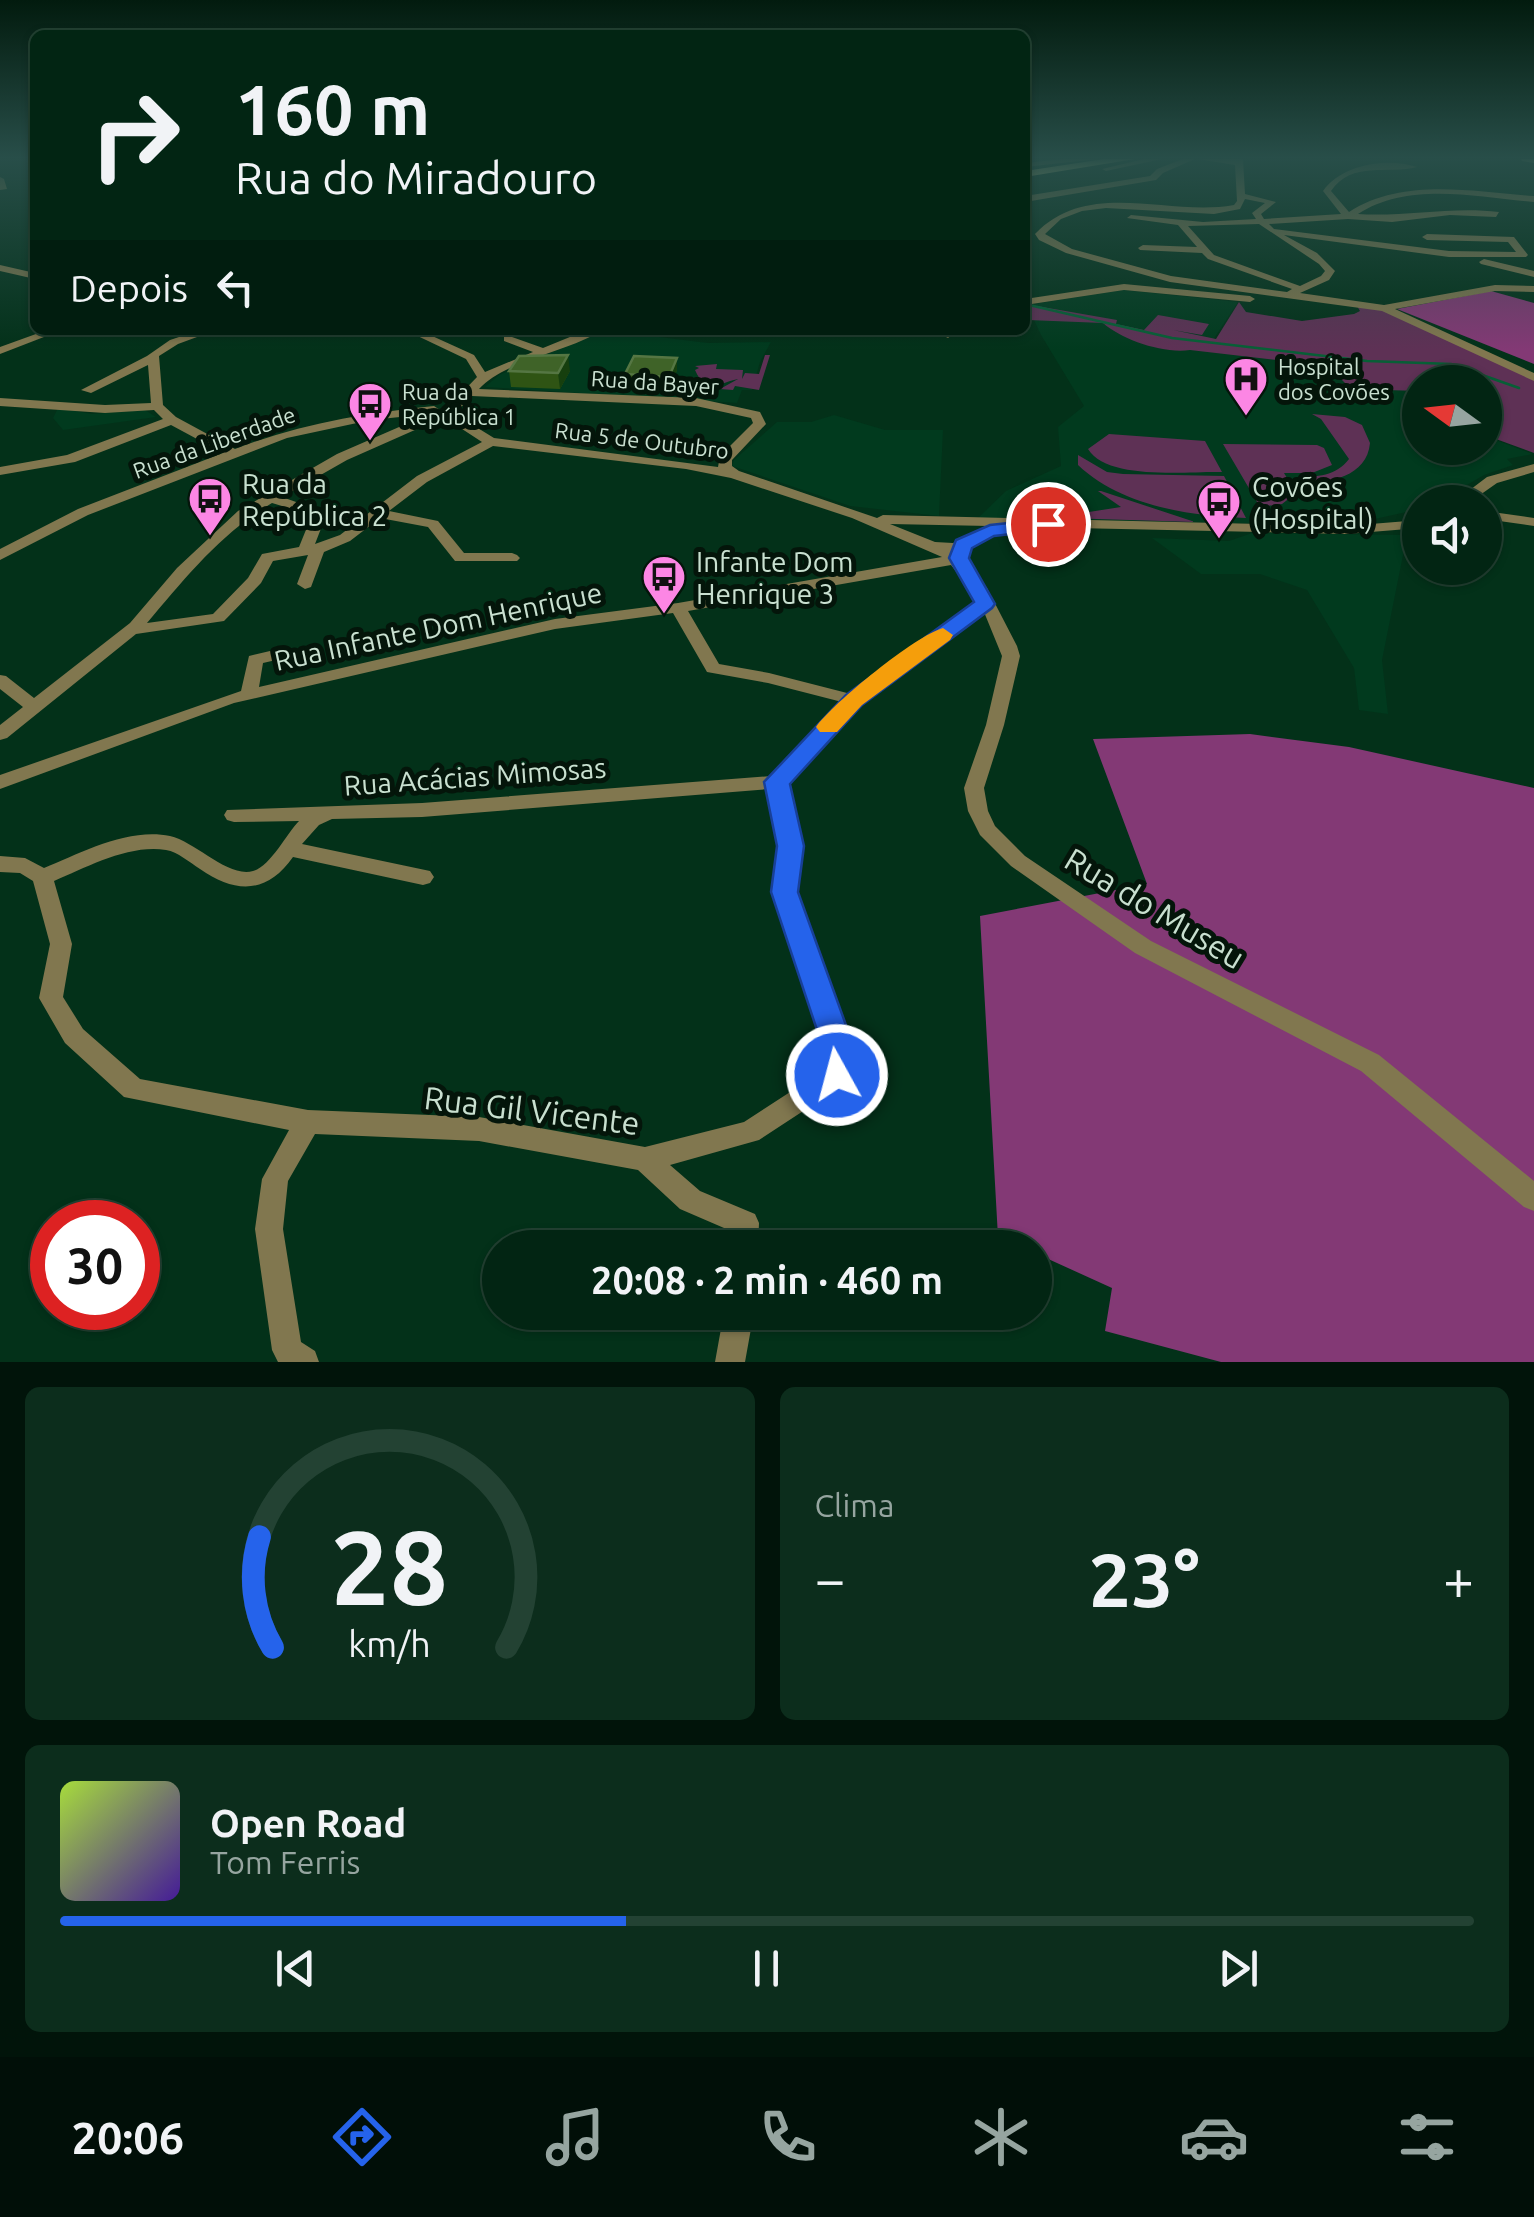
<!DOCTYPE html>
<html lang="pt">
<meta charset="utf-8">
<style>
:root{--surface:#022513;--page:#0c2d1c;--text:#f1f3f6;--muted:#96a5a0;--line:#234233;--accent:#2563eb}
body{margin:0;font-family:Ubuntu,sans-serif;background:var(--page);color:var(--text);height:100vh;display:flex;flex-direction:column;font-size:38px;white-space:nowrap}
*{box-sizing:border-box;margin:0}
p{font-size:32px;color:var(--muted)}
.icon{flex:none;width:55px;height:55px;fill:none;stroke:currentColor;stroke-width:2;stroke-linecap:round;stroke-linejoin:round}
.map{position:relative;height:1362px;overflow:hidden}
.drawer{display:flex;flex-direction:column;gap:25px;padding:25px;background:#01140a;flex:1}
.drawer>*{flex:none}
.banner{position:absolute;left:30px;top:30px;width:1000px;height:305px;border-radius:15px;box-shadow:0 2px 8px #0004,0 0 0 2px var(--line);background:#022513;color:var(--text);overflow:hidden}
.needle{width:65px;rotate:285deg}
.tools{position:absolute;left:1402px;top:365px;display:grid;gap:20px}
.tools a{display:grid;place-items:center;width:100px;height:100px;border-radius:50%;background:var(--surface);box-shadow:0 2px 8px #0004,0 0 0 2px var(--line);font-size:50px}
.speed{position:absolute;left:30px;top:1200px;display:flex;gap:20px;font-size:50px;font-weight:700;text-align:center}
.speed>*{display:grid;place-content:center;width:130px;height:130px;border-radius:50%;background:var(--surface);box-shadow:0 2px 8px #0004,0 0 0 2px var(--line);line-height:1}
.speed .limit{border:15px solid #d22;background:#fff;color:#111}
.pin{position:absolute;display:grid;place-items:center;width:85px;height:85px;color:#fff;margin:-42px;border:5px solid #fff;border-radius:50%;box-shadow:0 2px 10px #0007}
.me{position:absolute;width:110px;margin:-55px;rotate:353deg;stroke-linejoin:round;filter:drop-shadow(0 0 8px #0008)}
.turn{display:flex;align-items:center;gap:35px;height:210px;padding:0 40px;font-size:45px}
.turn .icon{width:130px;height:130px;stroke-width:2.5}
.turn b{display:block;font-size:70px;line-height:85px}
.then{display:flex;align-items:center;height:95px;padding:0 40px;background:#0003;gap:20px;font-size:38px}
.big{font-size:75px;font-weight:700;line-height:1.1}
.drawer .tile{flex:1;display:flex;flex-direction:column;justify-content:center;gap:15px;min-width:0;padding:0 35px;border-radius:15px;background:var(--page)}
.drawer .dial{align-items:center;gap:0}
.dial svg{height:260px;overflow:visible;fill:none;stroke:var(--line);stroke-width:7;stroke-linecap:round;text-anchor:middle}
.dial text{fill:var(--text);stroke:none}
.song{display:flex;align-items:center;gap:30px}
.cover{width:120px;height:120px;border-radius:15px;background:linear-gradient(135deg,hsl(80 70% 55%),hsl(260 70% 35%))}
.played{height:10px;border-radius:5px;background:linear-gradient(90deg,var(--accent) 40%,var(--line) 40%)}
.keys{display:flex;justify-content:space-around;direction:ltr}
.heat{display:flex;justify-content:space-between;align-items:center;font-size:55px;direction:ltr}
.drawer .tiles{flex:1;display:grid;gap:25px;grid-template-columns:1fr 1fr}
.tile:last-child{grid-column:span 2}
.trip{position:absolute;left:482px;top:1230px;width:570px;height:100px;border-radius:50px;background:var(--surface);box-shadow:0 2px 8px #0004,0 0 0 2px var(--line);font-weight:700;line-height:100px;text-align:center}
.dock{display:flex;height:160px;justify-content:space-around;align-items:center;background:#010f08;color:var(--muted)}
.dock .icon{width:70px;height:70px}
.dock .active{color:var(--accent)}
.dock b{font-size:45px;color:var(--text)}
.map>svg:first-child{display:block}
.built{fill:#013a1e}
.green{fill:#5e3155}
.forest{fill:#833975}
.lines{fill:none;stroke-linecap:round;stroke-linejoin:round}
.stream{stroke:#075f36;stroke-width:2.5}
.minor{fill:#81774f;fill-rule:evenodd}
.highway{fill:#fbe697;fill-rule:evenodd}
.wall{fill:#2f5414}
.shaded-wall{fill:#163f0e}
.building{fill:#3f6328;stroke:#557643;stroke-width:2.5}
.route{fill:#2563eb;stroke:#184099;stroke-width:2.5}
.slow{fill:#f59e0b}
.labels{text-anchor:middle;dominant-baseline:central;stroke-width:10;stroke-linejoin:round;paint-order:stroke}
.far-poi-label{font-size:22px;fill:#c9e0d0;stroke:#04150a;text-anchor:start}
.far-street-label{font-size:22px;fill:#c9e0d0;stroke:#04150a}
.poi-label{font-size:28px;fill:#c9e0d0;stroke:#04150a;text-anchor:start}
.street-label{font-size:28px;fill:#c9e0d0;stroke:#04150a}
.near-street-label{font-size:32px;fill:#c9e0d0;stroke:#04150a}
</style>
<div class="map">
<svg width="1534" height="1362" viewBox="0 0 1534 1362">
<rect width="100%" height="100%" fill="#033119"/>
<!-- built -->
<path class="built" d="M1123,290L1238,302L1213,340L1420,382V448H1485V436L1533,454L1507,459L1513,465L1484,475L1438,502H1420V509L1366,521L1361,518L1340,525L978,518L1006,491L1061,466L1058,427L1084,406L1041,335L1027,305Z
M603,330L708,343L771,342L760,362L752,390H742L737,403L485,387L499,375Z
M58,408L92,414L145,410L156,417L63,430L53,418Z
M834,415L885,430H943L939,516L850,506L732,466L734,460L777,422H811Z
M1252,533L1407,535L1382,660L1388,714L1359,710L1354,668L1307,590L1260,574H1201L1152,538L1229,541Z"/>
<!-- green -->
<path class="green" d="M1239,302L1246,312L1302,321L1354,314L1360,311L1357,306L1380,309L1534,380V453L1485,435V382H1420V391L1351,389L1328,366L1190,350C1162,354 1121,339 1103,323L1028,320L1025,305H1031L1117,320L1116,324L1144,330L1158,315L1209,324L1202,335L1173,330L1216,339Z
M765,355H770L759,390L735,386L733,390L720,389L738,379C717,383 708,398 695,370L699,368L695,366L717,364L716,369L743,370L742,379L745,373L759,374Z
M1312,414L1345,417L1362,425L1370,443C1367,477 1329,483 1301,483L1297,477C1317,477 1336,476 1349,459L1321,419Z
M1109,434L1205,441L1222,472C1189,471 1107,481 1088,449Z
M1223,444L1317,445L1324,448L1332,465L1312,473H1284L1296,493L1282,504L1260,507Z
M1078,455L1107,472L1123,474L1224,476L1246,518C1190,516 1121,506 1078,465Z
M1044,482L1050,486L1048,492L1076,514L1121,507L1098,491H1101L1195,522L1063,518L1041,503L1046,501L1041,492Z"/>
<!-- forest -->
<path class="forest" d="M1491,291L1534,303V364L1397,309Z
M1250,734L1349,747L1534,788V1362H1221L1105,1331L1112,1288L1035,1253V1248L1022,1247L998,1237L980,916L1147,884L1093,739Z"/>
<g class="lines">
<!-- stream -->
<path class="stream" d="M1029,305L1172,338L1367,361L1451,364L1519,388"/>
<!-- minor -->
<path class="minor" d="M1063,159H1098L1025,167V163Z
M1144,159H1162L1106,171L1102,169Z
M1183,159H1195L1163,173L1156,180L1025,202V196L1150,176L1157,169Z
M1197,159H1243L1245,194L1276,202L1261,214L1264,219L1341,214L1323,191C1342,164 1387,157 1417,167C1388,175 1352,160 1331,191L1349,212C1404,177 1473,192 1534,196V202C1478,197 1408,181 1358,214C1405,217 1452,206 1499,212L1496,217L1450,215L1392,222L1348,219L1269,224L1274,229L1449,251L1516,252L1508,242L1427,240L1422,237L1427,234L1514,237L1528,255L1526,257H1449L1284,235L1317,253L1335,271L1329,280L1300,293L1384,305L1495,285L1534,286V292L1495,291L1395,309L1534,373V381L1382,311L1170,282L1066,253L1039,240L1035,234C1089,178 1167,217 1234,205L1237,201L1235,165ZM1245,199L1265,203L1252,213L1256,219L1203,222L1131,215L1127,218L1178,225L1197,247L1143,245L1138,248L1140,250L1202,253L1208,259L1292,289L1287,292L1171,276L1072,249L1045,234L1061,219L1082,211L1106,208L1214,214L1240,209ZM1259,224L1319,264L1325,271L1321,276L1300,286L1214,255L1188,226Z
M0,177L4,179L7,189L0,190Z
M1484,259L1534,271V277L1481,264L1479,262Z
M0,265L35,273V279L0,271Z
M1124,284L1250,296L1255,299L1250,302L1124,290L1025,305V299Z
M47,330H62L0,354V347Z
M200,330H216L178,344L159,356L163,405L176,417L235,449C299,424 365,413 434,406L440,410L450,405L477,377L466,359L405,330H419L474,355L485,372L533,352L504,341V337H512L543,348L587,330H602C569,352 505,360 479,389L696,398L760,412L766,424L732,460V466L739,471L877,518L883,515L1346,526L1420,520V528L1346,534L1028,527L994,534L955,552L964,556L965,561L987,588L1017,646L1020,656L1004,725L984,788L988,811L995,826L1025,856L1151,941L1379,1055L1534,1181V1211L1524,1207L1361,1071L1135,953L1011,866L980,835L968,811L964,788L986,725L1002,656L984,612L860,704L787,783L801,845L795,892L847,1039L849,1075L846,1083L759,1140L670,1165L700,1191L755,1214L759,1223L758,1248H730L731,1231L680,1209L638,1170L479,1141L315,1134L288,1181L283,1229L301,1342L315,1351L319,1362H278L272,1350L255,1229L262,1179L289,1130L124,1097L65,1043L39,998L50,944L33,881L20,873L0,872V856L25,858L44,868C80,853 129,827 170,836C196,842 228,878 253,871C270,867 287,833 299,821L234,822L227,820L224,815L227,810L422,803L772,776L842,702L768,683L707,672L673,613L555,629L234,703L0,789V775L241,691L249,656L270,651L279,656L276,660L263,663L259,687L555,619L678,603L942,557L852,518L731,478L686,469L493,446L427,482L389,511L438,521L464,553H512L517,555L520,558L517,561H455L428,527L380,518L350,541L324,552L311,587L305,589L297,584L308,555L273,561L261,583L224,621L136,634L7,738L0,740V725L23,707L0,689V675L6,676L34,698L130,623L177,568L238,511L337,454L429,414L371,420L287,438L88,515L0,560V549L78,509L223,453L171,425L75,462L0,475V467L67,455L163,419L154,410L105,413L0,406V398L105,405L151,403L148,365L91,393L81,390L147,356L170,340ZM472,396L696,406L751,418L753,423L720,456L718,467L494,438L468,422L460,408ZM451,414L459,427L482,442L417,476L340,535L315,544L327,513L282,497L347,460ZM272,503L312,515L299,547L262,554L248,578L213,614L147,623C184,579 222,532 272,503ZM890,524L989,526L953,543L935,542ZM951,565L979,601L851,694L769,673L719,664L688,611ZM769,789L781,845L773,892L823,1039L824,1070L744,1122L645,1147L479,1117L308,1110L140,1079L83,1029L63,997L72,944L54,881C87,867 129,844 166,850C178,852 189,862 200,869C236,894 267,894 293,857L423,885L430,883L434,877L430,871L302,844L319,825L332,819L422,817Z
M947,330H958L948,338L942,335Z
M1534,464V472L1497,483L1470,502H1454L1487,477Z
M1485,511L1534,518V526L1485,519Z
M724,1312H754L745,1362H715Z"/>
<!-- highway -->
<path class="highway" d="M1104,159H1135L1025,177V171Z
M1521,159H1534V163L1522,161Z"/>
</g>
<!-- wall -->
<path class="wall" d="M677,358V370L670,389L626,386L625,374Z
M509,371H570L560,389L511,387Z"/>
<!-- shaded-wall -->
<path class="shaded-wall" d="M25,159H35V164L27,165Z
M568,355L570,371L560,389L558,373Z
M677,358V370L670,389L669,377Z"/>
<!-- building -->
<path class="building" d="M568,355L558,373L509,371L519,356Z
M634,356L677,358L669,377L625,374Z"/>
<!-- sky -->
<linearGradient id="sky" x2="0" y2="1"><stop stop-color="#021b0e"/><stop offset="0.45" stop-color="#284e49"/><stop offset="1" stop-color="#284e49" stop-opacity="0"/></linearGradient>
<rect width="1534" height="350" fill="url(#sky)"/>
<!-- route -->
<path class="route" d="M1048,519L1055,520V529L994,536L972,548L969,558L995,604L992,608L862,705L790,784L804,846L798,892L851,1039L853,1075L848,1085L837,1089L825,1085L821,1075L820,1039L771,892L777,846L764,782L846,695L974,602L949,558L956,540L990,525Z"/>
<!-- slow -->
<path class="slow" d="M943,628L953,635L950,640L862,705L837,732H820L816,727C834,702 915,636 943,628Z"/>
<!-- icons -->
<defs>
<symbol id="hospital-pin" viewBox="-11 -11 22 30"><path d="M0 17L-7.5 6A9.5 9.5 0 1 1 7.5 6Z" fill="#fc86e4" stroke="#04150a"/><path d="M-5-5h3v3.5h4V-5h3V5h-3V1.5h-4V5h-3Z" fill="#111"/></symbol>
<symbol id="bus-pin" viewBox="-11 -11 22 30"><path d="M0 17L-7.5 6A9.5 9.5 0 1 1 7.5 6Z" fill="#fc86e4" stroke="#04150a"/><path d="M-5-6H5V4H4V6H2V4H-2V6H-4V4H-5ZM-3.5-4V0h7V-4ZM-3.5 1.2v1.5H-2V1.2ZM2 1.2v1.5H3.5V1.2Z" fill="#111"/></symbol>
</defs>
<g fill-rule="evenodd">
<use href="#hospital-pin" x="1221" y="354" width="50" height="68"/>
<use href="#bus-pin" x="345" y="379" width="50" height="68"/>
<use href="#bus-pin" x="185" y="474" width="50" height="68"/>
<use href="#bus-pin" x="1194" y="477" width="50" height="68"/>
<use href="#bus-pin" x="639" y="552" width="50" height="68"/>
</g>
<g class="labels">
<!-- far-poi labels -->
<g class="far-poi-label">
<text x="1278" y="366">Hospital<tspan x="1278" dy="25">dos Covões</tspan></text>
<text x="402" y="391">Rua da<tspan x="402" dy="25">República 1</tspan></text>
</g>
<!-- far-street labels -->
<g class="far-street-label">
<text transform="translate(655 382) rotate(4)">Rua da Bayer</text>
<text transform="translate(642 440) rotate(7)">Rua 5 de Outubro</text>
<text transform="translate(214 442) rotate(-20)">Rua da Liberdade</text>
</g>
<!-- poi labels -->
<g class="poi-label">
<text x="242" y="483">Rua da<tspan x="242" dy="32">República 2</tspan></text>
<text x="1252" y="486">Covões<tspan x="1252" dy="32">(Hospital)</tspan></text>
<text x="696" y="561">Infante Dom<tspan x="696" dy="32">Henrique 3</tspan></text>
</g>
<!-- street labels -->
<g class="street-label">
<text transform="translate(438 626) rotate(-12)">Rua Infante Dom Henrique</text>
<text transform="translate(475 776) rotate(-4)">Rua Acácias Mimosas</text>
</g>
<!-- near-street labels -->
<g class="near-street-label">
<text transform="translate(1155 908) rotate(31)">Rua do Museu</text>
<text transform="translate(532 1110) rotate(7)">Rua Gil Vicente</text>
</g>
</g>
</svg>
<div class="tools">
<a><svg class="needle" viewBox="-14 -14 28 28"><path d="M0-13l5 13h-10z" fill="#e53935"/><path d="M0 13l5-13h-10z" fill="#96a5a0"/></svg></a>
<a><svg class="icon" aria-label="sound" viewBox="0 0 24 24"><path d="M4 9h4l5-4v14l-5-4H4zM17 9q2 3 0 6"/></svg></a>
</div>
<div class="speed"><div class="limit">30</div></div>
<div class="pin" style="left:1048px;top:524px;background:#d93025"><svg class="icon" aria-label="arrive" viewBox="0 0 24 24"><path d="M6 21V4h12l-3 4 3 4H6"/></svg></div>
<svg class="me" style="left:837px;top:1075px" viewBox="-20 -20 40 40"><circle r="17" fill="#2563eb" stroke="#fff" stroke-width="3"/><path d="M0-11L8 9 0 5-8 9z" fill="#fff"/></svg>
<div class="trip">20:08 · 2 min · 460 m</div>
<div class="banner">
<div class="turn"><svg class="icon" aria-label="right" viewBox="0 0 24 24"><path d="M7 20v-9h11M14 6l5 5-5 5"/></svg><div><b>160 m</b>Rua do Miradouro</div></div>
<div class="then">Depois<svg class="icon" aria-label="left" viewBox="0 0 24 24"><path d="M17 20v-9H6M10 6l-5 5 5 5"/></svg></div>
</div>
</div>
<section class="drawer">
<div class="tiles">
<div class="tile dial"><svg viewBox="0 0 100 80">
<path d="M14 69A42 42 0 1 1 86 69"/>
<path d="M14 69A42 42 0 0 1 10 35" stroke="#2563eb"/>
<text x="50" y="56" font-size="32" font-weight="700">28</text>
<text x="50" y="72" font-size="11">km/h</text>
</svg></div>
<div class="tile"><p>Clima</p>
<div class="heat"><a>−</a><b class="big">23°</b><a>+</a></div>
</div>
<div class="tile">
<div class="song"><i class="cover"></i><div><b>Open Road</b><p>Tom Ferris</p></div></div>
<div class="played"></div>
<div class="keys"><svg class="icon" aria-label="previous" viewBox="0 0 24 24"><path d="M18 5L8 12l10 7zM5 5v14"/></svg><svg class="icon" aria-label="pause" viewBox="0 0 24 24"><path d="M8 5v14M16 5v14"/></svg><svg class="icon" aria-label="next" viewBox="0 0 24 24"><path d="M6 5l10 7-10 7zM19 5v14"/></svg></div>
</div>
</div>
</section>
<nav class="dock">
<b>20:06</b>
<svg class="icon active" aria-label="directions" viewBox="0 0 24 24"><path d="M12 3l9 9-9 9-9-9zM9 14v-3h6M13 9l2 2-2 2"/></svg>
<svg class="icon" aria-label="music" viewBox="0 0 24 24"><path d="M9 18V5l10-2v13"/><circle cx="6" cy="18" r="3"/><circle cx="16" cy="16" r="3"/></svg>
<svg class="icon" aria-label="phone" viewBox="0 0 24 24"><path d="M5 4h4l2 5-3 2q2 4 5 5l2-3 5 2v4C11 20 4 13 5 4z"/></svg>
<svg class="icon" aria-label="climate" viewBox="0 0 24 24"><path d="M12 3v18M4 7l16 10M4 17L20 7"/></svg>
<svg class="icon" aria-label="car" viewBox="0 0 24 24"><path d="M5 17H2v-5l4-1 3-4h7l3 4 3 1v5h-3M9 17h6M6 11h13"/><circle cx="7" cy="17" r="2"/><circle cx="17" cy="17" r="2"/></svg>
<svg class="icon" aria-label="filters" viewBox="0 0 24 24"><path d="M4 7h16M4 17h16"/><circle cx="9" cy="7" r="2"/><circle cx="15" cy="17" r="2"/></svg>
</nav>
